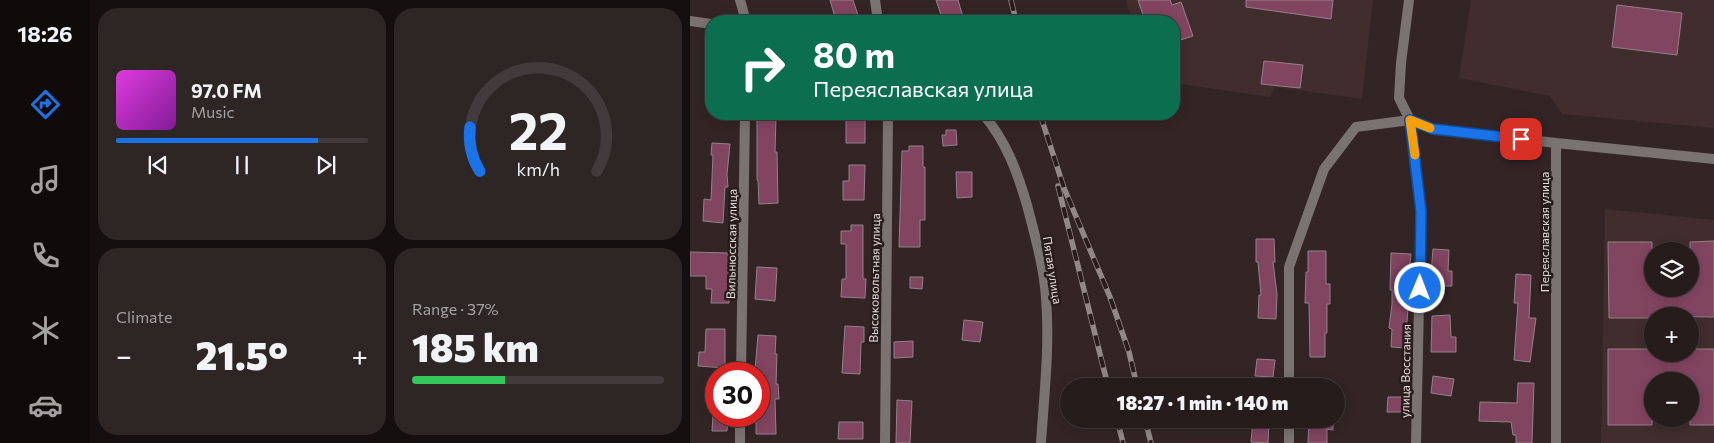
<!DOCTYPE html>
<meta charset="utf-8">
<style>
:root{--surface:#261c1c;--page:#2e2525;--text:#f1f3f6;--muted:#a4a1a3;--line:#423a3b;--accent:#1a73e8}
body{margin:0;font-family:Commissioner,sans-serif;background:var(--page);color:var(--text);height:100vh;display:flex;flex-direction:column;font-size:19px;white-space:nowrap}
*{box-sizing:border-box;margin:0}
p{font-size:16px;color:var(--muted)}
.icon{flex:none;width:28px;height:28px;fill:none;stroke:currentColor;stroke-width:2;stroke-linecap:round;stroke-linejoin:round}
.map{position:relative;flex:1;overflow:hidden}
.sheet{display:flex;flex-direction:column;gap:8px;padding:8px;background:#150f0f;width:600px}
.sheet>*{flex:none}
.guide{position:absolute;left:15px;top:15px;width:475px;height:105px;border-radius:20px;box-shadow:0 2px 12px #0003,0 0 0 1px var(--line);background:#0b6e4f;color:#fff;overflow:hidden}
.tools{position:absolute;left:954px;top:242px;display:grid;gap:10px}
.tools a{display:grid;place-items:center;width:55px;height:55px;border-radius:50%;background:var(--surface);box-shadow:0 2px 12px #0003,0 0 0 1px var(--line);font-size:25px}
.speed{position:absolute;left:15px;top:362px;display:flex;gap:10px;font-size:25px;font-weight:700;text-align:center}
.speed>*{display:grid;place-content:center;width:65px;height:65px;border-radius:50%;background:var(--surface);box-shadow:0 2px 12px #0003,0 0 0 1px var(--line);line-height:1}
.speed .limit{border:8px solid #d22;background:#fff;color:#111}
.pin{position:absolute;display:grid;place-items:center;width:42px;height:42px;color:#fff;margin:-21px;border-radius:10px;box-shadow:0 2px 8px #0006}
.me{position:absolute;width:55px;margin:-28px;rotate:1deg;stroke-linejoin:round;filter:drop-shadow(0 0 4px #0008)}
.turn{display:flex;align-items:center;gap:18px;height:105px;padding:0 25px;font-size:22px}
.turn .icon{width:65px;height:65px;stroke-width:2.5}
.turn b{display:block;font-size:35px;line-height:42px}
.big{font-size:38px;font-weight:800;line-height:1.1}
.sheet .widget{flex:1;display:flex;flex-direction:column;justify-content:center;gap:8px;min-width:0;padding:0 18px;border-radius:20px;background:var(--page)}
.sheet .dial{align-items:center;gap:0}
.dial svg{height:130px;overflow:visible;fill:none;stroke:var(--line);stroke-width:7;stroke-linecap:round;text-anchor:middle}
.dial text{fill:var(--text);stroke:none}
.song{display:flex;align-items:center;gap:15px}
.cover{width:60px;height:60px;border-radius:8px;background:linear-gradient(135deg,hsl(300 70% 55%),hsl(290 70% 35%))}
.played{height:5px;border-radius:2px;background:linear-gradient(90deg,var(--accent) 80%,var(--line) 80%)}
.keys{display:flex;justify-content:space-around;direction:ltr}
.heat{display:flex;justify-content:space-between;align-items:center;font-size:28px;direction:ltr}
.charge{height:8px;border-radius:4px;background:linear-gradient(90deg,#34c759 37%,var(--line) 0)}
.sheet .tiles{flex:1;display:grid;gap:8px;grid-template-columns:repeat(2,1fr)}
.trip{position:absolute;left:370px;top:378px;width:285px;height:50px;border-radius:25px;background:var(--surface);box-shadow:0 2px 12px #0003,0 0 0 1px var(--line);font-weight:800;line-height:50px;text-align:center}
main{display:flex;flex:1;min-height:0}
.tab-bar{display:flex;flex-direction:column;width:90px;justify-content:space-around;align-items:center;background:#0f0b0b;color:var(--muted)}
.tab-bar .icon{width:35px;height:35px}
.tab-bar .active{color:var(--accent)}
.tab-bar b{font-size:22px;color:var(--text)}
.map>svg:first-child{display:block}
.built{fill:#412d2e;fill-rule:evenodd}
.building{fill:#824560;stroke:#928289}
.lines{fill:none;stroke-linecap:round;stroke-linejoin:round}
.minor{stroke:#7a7371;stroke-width:10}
.tertiary{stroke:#7a7371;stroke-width:10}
.rail-casing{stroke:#938888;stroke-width:5.5}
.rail{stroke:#291c1d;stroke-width:4;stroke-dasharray:11;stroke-linecap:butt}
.route-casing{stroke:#114b97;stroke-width:12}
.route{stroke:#1a73e8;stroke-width:9}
.slow{stroke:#f59e0b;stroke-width:9}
.labels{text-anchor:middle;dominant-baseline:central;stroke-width:5;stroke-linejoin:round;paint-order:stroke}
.street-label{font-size:12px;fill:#e3dada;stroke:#291c1d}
</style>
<main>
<nav class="tab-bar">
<b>18:26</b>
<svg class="icon active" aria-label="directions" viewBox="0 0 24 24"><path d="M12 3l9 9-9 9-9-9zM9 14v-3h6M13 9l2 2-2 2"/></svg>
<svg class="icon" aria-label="music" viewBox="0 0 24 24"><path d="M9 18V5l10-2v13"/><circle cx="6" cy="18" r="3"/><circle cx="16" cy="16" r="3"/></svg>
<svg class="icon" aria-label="phone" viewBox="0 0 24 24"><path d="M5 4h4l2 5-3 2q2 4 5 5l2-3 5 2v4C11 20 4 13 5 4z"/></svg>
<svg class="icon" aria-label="climate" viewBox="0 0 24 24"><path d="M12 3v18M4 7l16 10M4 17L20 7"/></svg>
<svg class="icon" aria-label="car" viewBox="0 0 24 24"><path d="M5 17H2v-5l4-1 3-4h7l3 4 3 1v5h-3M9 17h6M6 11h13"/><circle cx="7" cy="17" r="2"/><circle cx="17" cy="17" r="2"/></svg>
</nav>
<section class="sheet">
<div class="tiles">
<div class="widget">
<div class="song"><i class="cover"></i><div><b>97.0 FM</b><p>Music</p></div></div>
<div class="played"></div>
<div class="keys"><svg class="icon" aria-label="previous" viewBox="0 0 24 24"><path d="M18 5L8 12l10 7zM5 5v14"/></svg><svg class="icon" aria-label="pause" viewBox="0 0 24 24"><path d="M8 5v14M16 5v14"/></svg><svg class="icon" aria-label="next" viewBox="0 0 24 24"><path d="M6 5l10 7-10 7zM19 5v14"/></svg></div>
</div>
<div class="widget dial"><svg viewBox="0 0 100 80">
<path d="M14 69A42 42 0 1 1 86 69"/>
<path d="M14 69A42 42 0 0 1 8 42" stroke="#1a73e8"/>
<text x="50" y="56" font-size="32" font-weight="700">22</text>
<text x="50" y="72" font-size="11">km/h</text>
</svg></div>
<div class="widget"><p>Climate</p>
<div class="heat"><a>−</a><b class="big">21.5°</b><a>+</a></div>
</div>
<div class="widget"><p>Range · 37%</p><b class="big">185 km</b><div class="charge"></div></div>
</div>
</section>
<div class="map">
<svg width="1024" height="443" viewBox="0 0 1024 443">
<rect width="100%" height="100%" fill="#332526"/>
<!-- built -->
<path class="built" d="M436,0H683L672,99L585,87L580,97L484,83V21H442Z
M781,0H1024V128L872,114L860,96L769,78Z
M915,209L1024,220V443H911ZM962,251H1000V289H962ZM962,316H1000V354H962ZM962,381H1000V419H962Z"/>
<!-- building -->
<path class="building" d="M140,0H163L168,15L146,21Z
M246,0H268L273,17L266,19V21H253Z
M448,0H480L482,5L491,2L503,36L484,42V21H455Z
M556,0H643L641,19L556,7Z
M927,5L992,13L987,55L922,47Z
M574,61L613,65L610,88L571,84Z
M156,114H175V143H156Z
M67,116L86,117L85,152H87L88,203L69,204L68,180H67Z
M256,130H266L267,145L253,146L252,135H256Z
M22,143L40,144L37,174L38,187H35L33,223L13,221L14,199L21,200L23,155H21Z
M219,146H233V167H235V220H230V247H209L212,151H219Z
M159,165H175L174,200H153V181H159Z
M266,172H282V197L267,198Z
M161,225H173V279H176L175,298L151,297L152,279H156V244H151V231H161Z
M566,239H584L585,262H583L587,294L586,319L568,318L569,295H571L568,262H566Z
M1024,241V317L962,316V318H919L918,242H962V289H1000V242Z
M743,249L759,250L758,271H762V286H740Z
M618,251H636V284H640V304H637V333H635V357H620L619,303H615L616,272H618Z
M0,252L40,253L39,303H21L22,289H16V276H0Z
M701,253L721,254L717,294H719L716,335H718L717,348L701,347L702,329L699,328L702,304V290H700Z
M67,267L87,268L85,301L65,299Z
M826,274L841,275L839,318H846L840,362L824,360L828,303H824Z
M220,277H233L232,289L220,288Z
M760,315L761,337H766V352H741L742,316Z
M274,320L293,322L290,342L272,340Z
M155,326L174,327V342H171L170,374L152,373Z
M16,329H35V368L8,366L9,352H15Z
M68,335L86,336L85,354H87L86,384H88L89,399H85L86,434H66V416H69V370H65Z
M223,341V357L204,358V342Z
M918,349H962V354H1000V349H1024V425H1000V381H962V425H918Z
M567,359L585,360L583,377L565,376Z
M743,376L764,379L761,396L741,393Z
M828,383H844L842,443H826V435H823L821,422L789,421L790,402L827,403Z
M698,397H717L716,412H697Z
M207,400L222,401L220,443H206Z
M23,416L38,417L37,431H22Z
M563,419H578V425H579L578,443L561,442Z
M619,419H643V430L637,429V443H618Z
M149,422H173V439H148Z"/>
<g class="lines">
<!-- minor -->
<path class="minor" d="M185,0L188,21
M719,0L711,63L709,98L720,120L743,129L866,143V443
M0,21L21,24
M866,143L1024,159
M51,374L55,114
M599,386V267L634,169L666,127L720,120L731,211L726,443
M599,419V443
M50,443V416
M195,443L198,114"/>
<!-- tertiary -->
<path class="tertiary" d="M50,0L56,21
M293,114C316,141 327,171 337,205C345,236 354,267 356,298C360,346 354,395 351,443"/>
<defs>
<path id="rail" d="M321,0L326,21
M350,114L374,188L420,297L439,352L447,386
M368,186L418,386
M427,419L433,443
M455,419L461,443"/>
</defs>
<!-- rail casing -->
<use href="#rail" class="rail-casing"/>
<!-- rail -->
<use href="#rail" class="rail"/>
</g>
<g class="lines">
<defs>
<path id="route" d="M730,288L731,211L720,120L743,129L831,139"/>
</defs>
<!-- route casing -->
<use href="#route" class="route-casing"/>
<!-- route -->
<use href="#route" class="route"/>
<!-- slow -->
<path class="slow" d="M725,155L720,120L740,128"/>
</g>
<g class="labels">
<!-- street labels -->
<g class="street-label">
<text transform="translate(854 232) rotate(-90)">Переяславская улица</text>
<text transform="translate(41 244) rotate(-89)">Вильнюсская улица</text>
<text transform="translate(363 270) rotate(81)">Пятая улица</text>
<text transform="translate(184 278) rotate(-89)">Высоковольтная улица</text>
<text transform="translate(715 371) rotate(-89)">улица Восстания</text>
</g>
</g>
</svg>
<div class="tools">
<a><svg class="icon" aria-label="layers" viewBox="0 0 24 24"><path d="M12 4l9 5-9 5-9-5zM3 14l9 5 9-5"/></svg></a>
<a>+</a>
<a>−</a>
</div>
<div class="speed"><div class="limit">30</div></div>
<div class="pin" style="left:831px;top:139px;background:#d93025"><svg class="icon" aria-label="arrive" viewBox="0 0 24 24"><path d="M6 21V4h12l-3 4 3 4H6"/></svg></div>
<svg class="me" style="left:730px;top:288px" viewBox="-20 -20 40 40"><circle r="17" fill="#1a73e8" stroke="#fff" stroke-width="3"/><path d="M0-11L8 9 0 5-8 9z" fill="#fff"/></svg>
<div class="trip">18:27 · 1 min · 140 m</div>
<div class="guide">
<div class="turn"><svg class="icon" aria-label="right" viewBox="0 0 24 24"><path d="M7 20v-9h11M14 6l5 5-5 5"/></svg><div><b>80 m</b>Переяславская улица</div></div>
</div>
</div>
</main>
